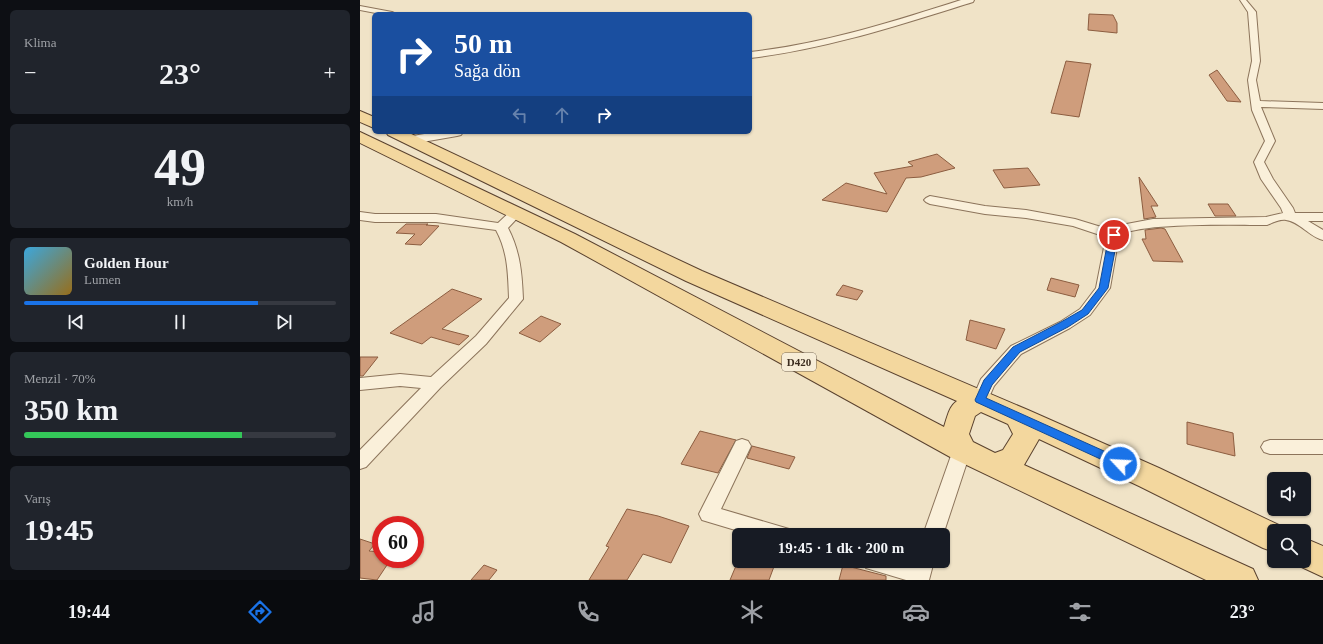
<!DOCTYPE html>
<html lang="tr">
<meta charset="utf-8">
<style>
:root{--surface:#171b24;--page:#20242c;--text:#f1f3f6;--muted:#9ea1a6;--line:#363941;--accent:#1a73e8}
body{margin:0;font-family:"Times New Roman",serif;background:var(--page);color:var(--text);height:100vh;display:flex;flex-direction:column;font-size:15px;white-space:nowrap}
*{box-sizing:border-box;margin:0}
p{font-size:13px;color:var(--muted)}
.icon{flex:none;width:22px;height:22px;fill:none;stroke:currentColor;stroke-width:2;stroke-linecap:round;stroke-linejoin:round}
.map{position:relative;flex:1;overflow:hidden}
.details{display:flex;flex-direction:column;gap:10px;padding:10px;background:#0d0f14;width:360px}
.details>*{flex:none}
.hud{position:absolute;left:12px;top:12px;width:380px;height:122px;border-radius:6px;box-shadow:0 1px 3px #0004;background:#1a4fa0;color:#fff;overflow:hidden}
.fabs{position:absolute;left:907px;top:472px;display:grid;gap:8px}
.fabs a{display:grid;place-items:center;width:44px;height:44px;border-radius:6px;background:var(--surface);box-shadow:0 1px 3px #0004;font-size:20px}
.speed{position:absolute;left:12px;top:516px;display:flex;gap:8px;font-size:20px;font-weight:700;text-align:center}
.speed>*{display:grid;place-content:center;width:52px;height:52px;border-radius:50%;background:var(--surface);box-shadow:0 1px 3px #0004;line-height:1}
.speed .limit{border:6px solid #d22;background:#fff;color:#111}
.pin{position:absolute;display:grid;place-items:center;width:34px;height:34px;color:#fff;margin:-17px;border:2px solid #fff;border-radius:50%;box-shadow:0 1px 4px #0007}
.me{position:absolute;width:44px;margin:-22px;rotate:295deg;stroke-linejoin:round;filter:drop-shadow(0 0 3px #0008)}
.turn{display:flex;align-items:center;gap:14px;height:84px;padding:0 16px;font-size:18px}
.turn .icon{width:52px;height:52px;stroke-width:2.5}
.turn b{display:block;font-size:28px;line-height:34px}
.lanes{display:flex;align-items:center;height:38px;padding:0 16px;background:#0003;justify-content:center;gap:20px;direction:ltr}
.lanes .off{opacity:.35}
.big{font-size:30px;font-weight:700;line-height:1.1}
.details .widget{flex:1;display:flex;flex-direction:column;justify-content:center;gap:6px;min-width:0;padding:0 14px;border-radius:6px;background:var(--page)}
.details .dial{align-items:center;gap:0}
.dial b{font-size:52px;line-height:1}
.song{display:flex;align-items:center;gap:12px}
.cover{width:48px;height:48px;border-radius:6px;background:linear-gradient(135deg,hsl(200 70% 55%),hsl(40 70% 35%))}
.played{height:4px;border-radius:2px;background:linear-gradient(90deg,var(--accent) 75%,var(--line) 75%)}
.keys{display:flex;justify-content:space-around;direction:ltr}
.heat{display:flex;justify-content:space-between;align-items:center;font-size:22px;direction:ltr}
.charge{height:6px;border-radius:3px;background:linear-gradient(90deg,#34c759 70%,var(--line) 0)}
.trip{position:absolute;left:372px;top:528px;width:218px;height:40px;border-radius:6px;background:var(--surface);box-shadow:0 1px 3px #0004;font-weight:700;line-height:40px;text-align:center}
.dock{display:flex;height:64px;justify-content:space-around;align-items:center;background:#090b0e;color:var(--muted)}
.dock .icon{width:28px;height:28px}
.dock .on{color:var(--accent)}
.dock b{font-size:18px;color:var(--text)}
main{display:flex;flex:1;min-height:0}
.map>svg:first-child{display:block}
.building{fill:#cf9d7c;stroke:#8c5d40}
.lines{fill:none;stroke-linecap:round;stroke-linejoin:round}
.minor-casing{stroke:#8c745b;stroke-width:2}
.tertiary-casing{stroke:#8c745b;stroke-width:2}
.primary-casing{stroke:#5a422f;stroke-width:2}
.minor{fill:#faf0da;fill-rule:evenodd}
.tertiary{fill:#faf0da;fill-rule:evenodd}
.primary{fill:#f3d79e;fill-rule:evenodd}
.route{fill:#1a73e8;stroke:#114b97}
.labels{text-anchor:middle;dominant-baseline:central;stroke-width:4;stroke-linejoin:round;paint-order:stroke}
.shield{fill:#f7edd7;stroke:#746756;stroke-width:1}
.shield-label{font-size:11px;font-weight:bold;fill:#3c2d1f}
</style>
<main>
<section class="details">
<div class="widget"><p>Klima</p>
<div class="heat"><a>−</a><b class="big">23°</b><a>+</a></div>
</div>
<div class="widget dial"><b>49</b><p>km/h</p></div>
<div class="widget">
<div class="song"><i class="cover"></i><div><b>Golden Hour</b><p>Lumen</p></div></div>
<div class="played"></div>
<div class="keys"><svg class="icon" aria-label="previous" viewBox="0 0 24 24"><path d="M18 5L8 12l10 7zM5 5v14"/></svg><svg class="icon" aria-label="pause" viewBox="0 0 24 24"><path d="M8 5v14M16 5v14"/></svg><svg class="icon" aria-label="next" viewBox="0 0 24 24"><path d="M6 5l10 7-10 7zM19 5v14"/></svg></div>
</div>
<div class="widget"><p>Menzil · 70%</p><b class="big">350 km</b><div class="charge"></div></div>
<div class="widget"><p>Varış</p><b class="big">19:45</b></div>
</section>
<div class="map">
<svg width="963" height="580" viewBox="0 0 963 580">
<rect width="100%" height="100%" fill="#f0e3c7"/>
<!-- building -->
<path class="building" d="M729,14L753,15L757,23V33L728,30Z
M706,61L731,64L719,117L691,113Z
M857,70L881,102L867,101L849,75Z
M577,154L595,168L561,177L546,178L527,212L462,200L486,183L527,194L514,173L553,166L548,162Z
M668,168L680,185L644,188L633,170Z
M779,177L798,206H791L796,217L784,219Z
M848,204H868L876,216H855Z
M46,224H68L66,225L79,226L61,245L45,244L55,234L36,233Z
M801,228L805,229L823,262L793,261L782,239H786L785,230Z
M691,278L719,285L715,297L687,290Z
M483,285L503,291L497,300L476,295Z
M92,289L122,299L82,329L109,336L99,345L71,337L62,344L30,333Z
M181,316L201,324L180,342L159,333Z
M610,320L645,329L636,349L606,340Z
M0,357H18L3,376H0Z
M827,422L873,433L875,456L827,444Z
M340,431L376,440L358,473L321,464Z
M392,446L435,457L429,469L387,458Z
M267,509L298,516L329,526L311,563L283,554L267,580H229L249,547L246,546Z
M0,539L15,544L9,551L21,552V559H31L17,580L0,578Z
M378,561H416L409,580H370Z
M124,565L137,570L129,580H111Z
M483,565L526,576V580H479Z"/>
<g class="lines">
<defs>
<path id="minor" d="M880,0H886L896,12L900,61L896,80L900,101L963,103V109L901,107L915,141L904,162L913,179L933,208L935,213H963V221H948L963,230V240C950,237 940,222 926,220C920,219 912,223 907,225C880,225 776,222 759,236L750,288L730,315L710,328L661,354L634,386L626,404L620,406L614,404L612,400L621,379L651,346L700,322L720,309L736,288L746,237L713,226L666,218L625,214L570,204L566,202L564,200L566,198L570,196L625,206L666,210L715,219L751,230L756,226L793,219L906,217L923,213L921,208L901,179L894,162L905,141L892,110L888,80L892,61L888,12Z
M0,6L32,12L36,14H21L0,10Z
M156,209L160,210L162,213L148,228C160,251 162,273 163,299L126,344L81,387L6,467L0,469V450L61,388L40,386L0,390V378L40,374L71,377L116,336L149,298C148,274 148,252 136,230L76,222H15L0,220V212L15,214H76L138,223L152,210Z
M382,439L388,441L391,446L361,509L429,529L432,535H392L342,520L339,514L342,508L376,441Z
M910,440H963V454H910L904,452L901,447L904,442Z
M602,443L608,445L611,450L583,535H563L593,450L596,445Z
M503,561H547L553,563L554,561H574L569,580H546L506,568Z"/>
<path id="tertiary" d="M601,0H614L613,2C539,25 467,49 390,58V52C463,44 532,22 601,0Z
M76,132H103L101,135L97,136L51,144L47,143L45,140L47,137Z"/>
<path id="primary" d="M0,111L14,117V128L0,122Z
M0,132L215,234L584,427C587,418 589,406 597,401L326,281L28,135L26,132H47L342,271L668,410L799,468L925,528L927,531H914V552L903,548L779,486L679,439L664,465L893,569L898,580H846L592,458L201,242L0,143ZM621,412L648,424L653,434L643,450L635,453L613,442L609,434L615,416Z
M944,538L963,546V577L933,563L931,561H944Z"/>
</defs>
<!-- minor casing -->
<use href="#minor" class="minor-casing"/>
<!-- tertiary casing -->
<use href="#tertiary" class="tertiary-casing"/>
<!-- primary casing -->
<use href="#primary" class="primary-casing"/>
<!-- minor -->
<use href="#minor" class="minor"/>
<!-- tertiary -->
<use href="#tertiary" class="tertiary"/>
<!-- primary -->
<use href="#primary" class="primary"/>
</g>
<!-- route -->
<path class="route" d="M754,232L758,235L748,288L728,314L708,327L660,352L632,385L626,398L764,460L766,464L764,467L760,468L616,402L615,400L624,380L653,347L701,322L722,310L739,288L749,235Z"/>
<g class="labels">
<!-- shield labels -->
<rect class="shield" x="422" y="353" width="34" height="18" rx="3"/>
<g class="shield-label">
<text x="439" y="362">D420</text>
</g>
</g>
</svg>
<div class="fabs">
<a><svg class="icon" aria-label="sound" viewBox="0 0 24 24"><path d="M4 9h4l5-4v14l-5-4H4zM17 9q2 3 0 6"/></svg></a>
<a><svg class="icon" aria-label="search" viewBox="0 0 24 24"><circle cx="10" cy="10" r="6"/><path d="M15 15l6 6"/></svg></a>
</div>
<div class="speed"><div class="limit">60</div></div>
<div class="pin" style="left:754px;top:235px;background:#d93025"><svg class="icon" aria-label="arrive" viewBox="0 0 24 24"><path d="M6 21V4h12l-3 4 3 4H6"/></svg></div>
<svg class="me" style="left:760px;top:464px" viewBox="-20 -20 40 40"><circle r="17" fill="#1a73e8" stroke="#fff" stroke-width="3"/><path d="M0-11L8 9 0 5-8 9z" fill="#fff"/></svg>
<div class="trip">19:45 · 1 dk · 200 m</div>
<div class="hud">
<div class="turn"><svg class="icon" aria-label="right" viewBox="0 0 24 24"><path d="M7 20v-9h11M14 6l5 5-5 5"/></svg><div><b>50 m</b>Sağa dön</div></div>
<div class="lanes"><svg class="icon off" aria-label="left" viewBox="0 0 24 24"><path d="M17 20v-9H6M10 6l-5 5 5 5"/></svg><svg class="icon off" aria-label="ahead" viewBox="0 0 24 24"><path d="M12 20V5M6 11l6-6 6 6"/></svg><svg class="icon" aria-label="right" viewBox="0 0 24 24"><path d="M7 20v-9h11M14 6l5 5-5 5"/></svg></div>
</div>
</div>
</main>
<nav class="dock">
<b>19:44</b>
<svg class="icon on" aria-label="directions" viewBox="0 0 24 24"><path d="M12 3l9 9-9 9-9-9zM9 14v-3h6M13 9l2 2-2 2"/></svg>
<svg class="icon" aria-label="music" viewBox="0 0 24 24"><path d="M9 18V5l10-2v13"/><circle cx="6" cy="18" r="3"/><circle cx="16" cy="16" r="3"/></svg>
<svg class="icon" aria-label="phone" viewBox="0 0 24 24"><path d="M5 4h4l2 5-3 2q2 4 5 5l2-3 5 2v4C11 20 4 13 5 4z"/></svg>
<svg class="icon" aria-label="climate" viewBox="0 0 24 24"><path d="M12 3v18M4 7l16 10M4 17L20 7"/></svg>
<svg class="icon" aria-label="car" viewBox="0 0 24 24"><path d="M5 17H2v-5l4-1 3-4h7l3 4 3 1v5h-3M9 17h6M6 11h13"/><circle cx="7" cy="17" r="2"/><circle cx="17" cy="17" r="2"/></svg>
<svg class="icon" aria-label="filters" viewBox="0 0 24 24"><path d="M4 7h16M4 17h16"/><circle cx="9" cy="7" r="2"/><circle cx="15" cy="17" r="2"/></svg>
<b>23°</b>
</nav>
